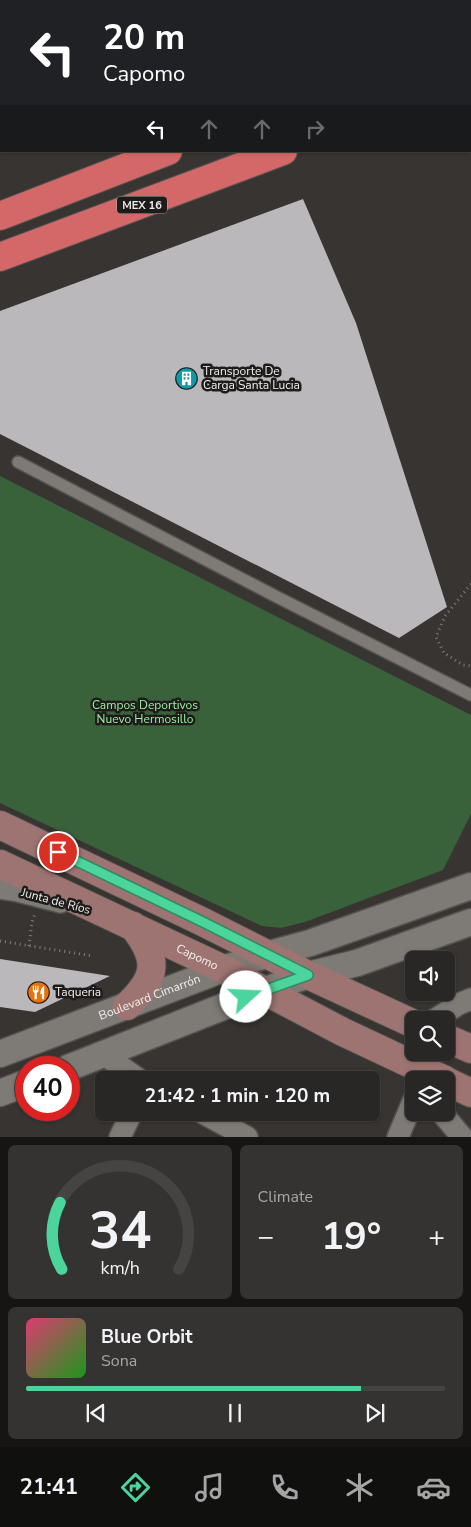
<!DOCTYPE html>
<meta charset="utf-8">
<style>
:root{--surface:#292725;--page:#353332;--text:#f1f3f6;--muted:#a5a5a7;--line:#454442;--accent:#4bd49b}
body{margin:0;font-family:"Nunito Sans",sans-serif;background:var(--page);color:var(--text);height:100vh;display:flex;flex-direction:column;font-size:19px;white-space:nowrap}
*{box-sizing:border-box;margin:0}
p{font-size:16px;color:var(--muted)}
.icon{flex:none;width:28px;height:28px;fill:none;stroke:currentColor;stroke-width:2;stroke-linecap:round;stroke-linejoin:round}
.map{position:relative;height:1137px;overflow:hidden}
.panel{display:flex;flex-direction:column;gap:8px;padding:8px;background:#171514;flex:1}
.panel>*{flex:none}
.top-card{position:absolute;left:0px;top:0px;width:471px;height:152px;box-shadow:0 1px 4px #0004,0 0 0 1px var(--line);background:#202124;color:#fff;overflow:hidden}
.controls{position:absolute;left:405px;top:951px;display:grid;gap:10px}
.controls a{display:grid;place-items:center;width:50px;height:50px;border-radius:8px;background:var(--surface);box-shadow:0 1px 4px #0004,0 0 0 1px var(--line);font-size:25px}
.speed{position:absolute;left:15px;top:1056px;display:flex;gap:10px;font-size:25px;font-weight:700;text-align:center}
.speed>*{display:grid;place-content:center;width:65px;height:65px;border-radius:50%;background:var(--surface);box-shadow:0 1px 4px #0004,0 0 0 1px var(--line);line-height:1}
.speed .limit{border:8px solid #d22;background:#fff;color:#111}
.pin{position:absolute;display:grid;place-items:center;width:42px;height:42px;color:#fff;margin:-21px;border:2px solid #fff;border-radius:50%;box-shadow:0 1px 5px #0007}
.me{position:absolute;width:55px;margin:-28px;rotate:70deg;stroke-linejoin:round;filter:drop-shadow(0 0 4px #0008)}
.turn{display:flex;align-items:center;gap:18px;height:105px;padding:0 20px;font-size:22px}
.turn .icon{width:65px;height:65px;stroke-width:2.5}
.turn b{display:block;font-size:35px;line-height:42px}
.lanes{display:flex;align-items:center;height:48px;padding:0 20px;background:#0003;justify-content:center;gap:25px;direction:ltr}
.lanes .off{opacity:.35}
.big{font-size:38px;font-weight:700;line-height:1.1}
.panel .card{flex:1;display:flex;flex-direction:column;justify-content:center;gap:8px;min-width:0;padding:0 18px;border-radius:8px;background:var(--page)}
.panel .dial{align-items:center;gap:0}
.dial svg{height:130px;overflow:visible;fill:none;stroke:var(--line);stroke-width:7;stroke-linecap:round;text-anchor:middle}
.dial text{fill:var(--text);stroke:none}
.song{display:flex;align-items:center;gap:15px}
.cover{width:60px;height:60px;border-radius:8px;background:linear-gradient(135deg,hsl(340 70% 55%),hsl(120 70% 35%))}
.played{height:5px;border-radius:2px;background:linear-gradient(90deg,var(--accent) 80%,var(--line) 80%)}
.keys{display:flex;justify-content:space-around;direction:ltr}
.heat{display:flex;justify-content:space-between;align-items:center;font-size:28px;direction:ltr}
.panel .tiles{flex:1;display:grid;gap:8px;grid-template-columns:1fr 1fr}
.card:last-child{grid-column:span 2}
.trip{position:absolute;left:95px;top:1071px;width:285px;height:50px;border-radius:8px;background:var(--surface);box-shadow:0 1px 4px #0004,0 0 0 1px var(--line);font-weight:700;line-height:50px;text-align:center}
.tabs{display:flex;height:80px;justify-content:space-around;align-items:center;background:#10100f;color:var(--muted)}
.tabs .icon{width:35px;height:35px}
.tabs .current{color:var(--accent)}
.tabs b{font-size:22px;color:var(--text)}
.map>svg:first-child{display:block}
.green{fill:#39623a}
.building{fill:#bbb8bb}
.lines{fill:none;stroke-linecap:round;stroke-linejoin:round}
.service-casing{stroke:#545350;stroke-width:14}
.minor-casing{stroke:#545350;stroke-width:24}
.tertiary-casing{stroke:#545350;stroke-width:29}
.secondary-casing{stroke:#545350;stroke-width:30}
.trunk-casing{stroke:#545350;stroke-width:30}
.path{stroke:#817f7c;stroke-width:3;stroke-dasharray:1 4;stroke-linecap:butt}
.service{stroke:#7e7b77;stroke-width:11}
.minor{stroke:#7e7b77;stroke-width:21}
.tertiary{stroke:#7e7b77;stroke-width:26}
.secondary{stroke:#9e7472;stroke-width:28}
.trunk{stroke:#d46868;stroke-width:28}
.route-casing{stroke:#318a65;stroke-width:12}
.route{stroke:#4bd49b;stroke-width:9}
.labels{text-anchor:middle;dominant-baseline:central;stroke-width:5;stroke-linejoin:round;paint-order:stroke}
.shield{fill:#1d1c1b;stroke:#b0afad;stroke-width:1}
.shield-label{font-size:11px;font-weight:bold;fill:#efeeec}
.poi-label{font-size:12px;fill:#efeeec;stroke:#1d1c1b;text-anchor:start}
.park-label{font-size:12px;fill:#9cf29e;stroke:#1d1c1b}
.street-label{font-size:12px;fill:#efeeec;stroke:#1d1c1b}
</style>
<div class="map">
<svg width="471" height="1137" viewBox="0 0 471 1137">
<rect width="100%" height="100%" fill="#373431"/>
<!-- green -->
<path class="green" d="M0,476L471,715V814L443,870L305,922L281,928L262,926L0,803Z"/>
<!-- building -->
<path class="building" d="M303,199L356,323L447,607L399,638L0,434V311Z
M0,959L110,976L35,1012L0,1007Z"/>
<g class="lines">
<defs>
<path id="service" d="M65,0L66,1
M18,462L277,597L471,695"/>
<path id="minor" d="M0,888L18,891L61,902
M434,1020L459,1004L471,999
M103,1054L140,1080
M201,1112L247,1137
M441,1112L462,1137
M120,1137L132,1112
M398,1137L414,1099"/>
<g id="tertiary">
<path id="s1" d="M0,1054L223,969L266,955L310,943L471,886"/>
<path d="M68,1068L263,991L308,975L357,963L471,922"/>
<path d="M0,1093L26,1083"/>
</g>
<g id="secondary">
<path d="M0,825L203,922L308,975L414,1024"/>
<path id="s2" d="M0,864L223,969L343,1032L445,1080"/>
<path d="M127,1006C158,977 159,959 133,926"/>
<path d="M446,1038L471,1049"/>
<path d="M446,1081L471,1093"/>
</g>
<path id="trunk" d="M470,39L471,38
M470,79H471
M0,216L168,151
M0,257L283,151"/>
</defs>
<!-- service casing -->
<use href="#service" class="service-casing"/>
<!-- minor casing -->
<use href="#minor" class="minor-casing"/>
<!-- tertiary casing -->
<use href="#tertiary" class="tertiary-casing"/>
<!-- secondary casing -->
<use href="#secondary" class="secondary-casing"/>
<!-- trunk casing -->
<use href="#trunk" class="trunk-casing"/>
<!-- path -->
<path class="path" d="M471,584L445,616L436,637L444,653L463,665L471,666
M0,941L93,956
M29,946L32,922L35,914"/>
<!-- service -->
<use href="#service" class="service"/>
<!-- minor -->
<use href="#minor" class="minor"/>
<!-- tertiary -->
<use href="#tertiary" class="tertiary"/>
<!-- secondary -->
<use href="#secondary" class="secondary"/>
<!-- trunk -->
<use href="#trunk" class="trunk"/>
</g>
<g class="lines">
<defs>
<path id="route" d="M58,852L203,922L308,975L246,997"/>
</defs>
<!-- route casing -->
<use href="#route" class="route-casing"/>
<!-- route -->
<use href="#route" class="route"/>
</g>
<!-- icons -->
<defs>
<symbol id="building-disc" viewBox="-11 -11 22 22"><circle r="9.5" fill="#0f9aa8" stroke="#1d1c1b"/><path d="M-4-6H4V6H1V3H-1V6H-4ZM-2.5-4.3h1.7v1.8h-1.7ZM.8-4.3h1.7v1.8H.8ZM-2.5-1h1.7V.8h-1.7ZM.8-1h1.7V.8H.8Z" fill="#fff"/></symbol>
<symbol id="restaurant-disc" viewBox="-11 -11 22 22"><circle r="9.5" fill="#e8710a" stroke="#1d1c1b"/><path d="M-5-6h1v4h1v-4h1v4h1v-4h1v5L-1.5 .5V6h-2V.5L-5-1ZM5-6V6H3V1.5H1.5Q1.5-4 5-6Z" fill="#fff"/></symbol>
</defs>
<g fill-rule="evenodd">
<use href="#building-disc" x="174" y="366" width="25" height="25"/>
<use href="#restaurant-disc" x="26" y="980" width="25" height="25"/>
</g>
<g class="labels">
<!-- shield labels -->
<rect class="shield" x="117" y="196.5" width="50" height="17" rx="4"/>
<g class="shield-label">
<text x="142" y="205">MEX 16</text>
</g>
<!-- poi labels -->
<g class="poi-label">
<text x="203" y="371">Transporte De<tspan x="203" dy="14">Carga Santa Lucia</tspan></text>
<text x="55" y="992">Taqueria</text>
</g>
<!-- park labels -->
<g class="park-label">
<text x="145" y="705">Campos Deportivos<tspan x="145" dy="14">Nuevo Hermosillo</tspan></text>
</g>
<!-- street labels -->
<g class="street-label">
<text transform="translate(56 901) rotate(15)">Junta de Ríos</text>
<text stroke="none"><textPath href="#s2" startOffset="218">Capomo</textPath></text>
<text stroke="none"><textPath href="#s1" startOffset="160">Boulevard Cimarrón</textPath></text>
</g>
</g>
</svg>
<div class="controls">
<a><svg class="icon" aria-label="sound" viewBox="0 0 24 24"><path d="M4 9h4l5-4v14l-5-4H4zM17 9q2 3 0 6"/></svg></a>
<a><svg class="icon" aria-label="search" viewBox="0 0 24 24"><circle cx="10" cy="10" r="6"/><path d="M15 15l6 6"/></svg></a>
<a><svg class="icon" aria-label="layers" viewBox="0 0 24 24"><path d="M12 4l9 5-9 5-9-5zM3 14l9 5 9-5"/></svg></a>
</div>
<div class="speed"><div class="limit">40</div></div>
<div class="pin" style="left:58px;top:852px;background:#d93025"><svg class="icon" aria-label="arrive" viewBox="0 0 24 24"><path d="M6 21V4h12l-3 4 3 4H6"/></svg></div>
<svg class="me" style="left:246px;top:997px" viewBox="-20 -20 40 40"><circle r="19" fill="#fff"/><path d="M0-13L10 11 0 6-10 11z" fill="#4bd49b"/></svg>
<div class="trip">21:42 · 1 min · 120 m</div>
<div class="top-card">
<div class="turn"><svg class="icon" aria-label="left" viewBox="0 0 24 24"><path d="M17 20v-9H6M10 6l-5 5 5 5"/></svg><div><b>20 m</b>Capomo</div></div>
<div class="lanes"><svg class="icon" aria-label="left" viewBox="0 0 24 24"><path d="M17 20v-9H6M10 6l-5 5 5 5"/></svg><svg class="icon off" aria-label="ahead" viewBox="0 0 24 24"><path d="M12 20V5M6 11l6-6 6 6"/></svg><svg class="icon off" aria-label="ahead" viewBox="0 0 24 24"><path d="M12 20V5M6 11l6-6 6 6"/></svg><svg class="icon off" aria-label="right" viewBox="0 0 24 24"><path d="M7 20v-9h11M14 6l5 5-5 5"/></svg></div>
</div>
</div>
<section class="panel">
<div class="tiles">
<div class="card dial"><svg viewBox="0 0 100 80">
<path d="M14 69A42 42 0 1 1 86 69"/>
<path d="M14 69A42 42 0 0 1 13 28" stroke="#4bd49b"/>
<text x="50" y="56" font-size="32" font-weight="700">34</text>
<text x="50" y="72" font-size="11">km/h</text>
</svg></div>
<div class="card"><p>Climate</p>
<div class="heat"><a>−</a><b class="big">19°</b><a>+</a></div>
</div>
<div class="card">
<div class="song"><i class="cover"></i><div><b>Blue Orbit</b><p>Sona</p></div></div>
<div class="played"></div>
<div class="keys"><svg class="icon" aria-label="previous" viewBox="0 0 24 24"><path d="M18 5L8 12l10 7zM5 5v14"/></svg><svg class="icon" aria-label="pause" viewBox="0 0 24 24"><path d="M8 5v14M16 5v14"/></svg><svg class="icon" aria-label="next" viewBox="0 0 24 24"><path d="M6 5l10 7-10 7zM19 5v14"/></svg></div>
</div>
</div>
</section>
<nav class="tabs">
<b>21:41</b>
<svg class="icon current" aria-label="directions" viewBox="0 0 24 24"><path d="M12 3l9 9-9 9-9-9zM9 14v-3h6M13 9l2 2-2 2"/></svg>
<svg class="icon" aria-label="music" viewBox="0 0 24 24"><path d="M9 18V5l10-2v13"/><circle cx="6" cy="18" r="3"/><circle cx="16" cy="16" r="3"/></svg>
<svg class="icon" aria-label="phone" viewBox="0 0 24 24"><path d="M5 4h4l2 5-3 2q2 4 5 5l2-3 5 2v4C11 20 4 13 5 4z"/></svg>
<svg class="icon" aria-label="climate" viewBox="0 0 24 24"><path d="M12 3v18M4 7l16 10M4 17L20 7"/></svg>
<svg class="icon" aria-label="car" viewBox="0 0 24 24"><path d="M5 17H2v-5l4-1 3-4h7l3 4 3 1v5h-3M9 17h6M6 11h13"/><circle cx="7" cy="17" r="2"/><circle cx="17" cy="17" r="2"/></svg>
</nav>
